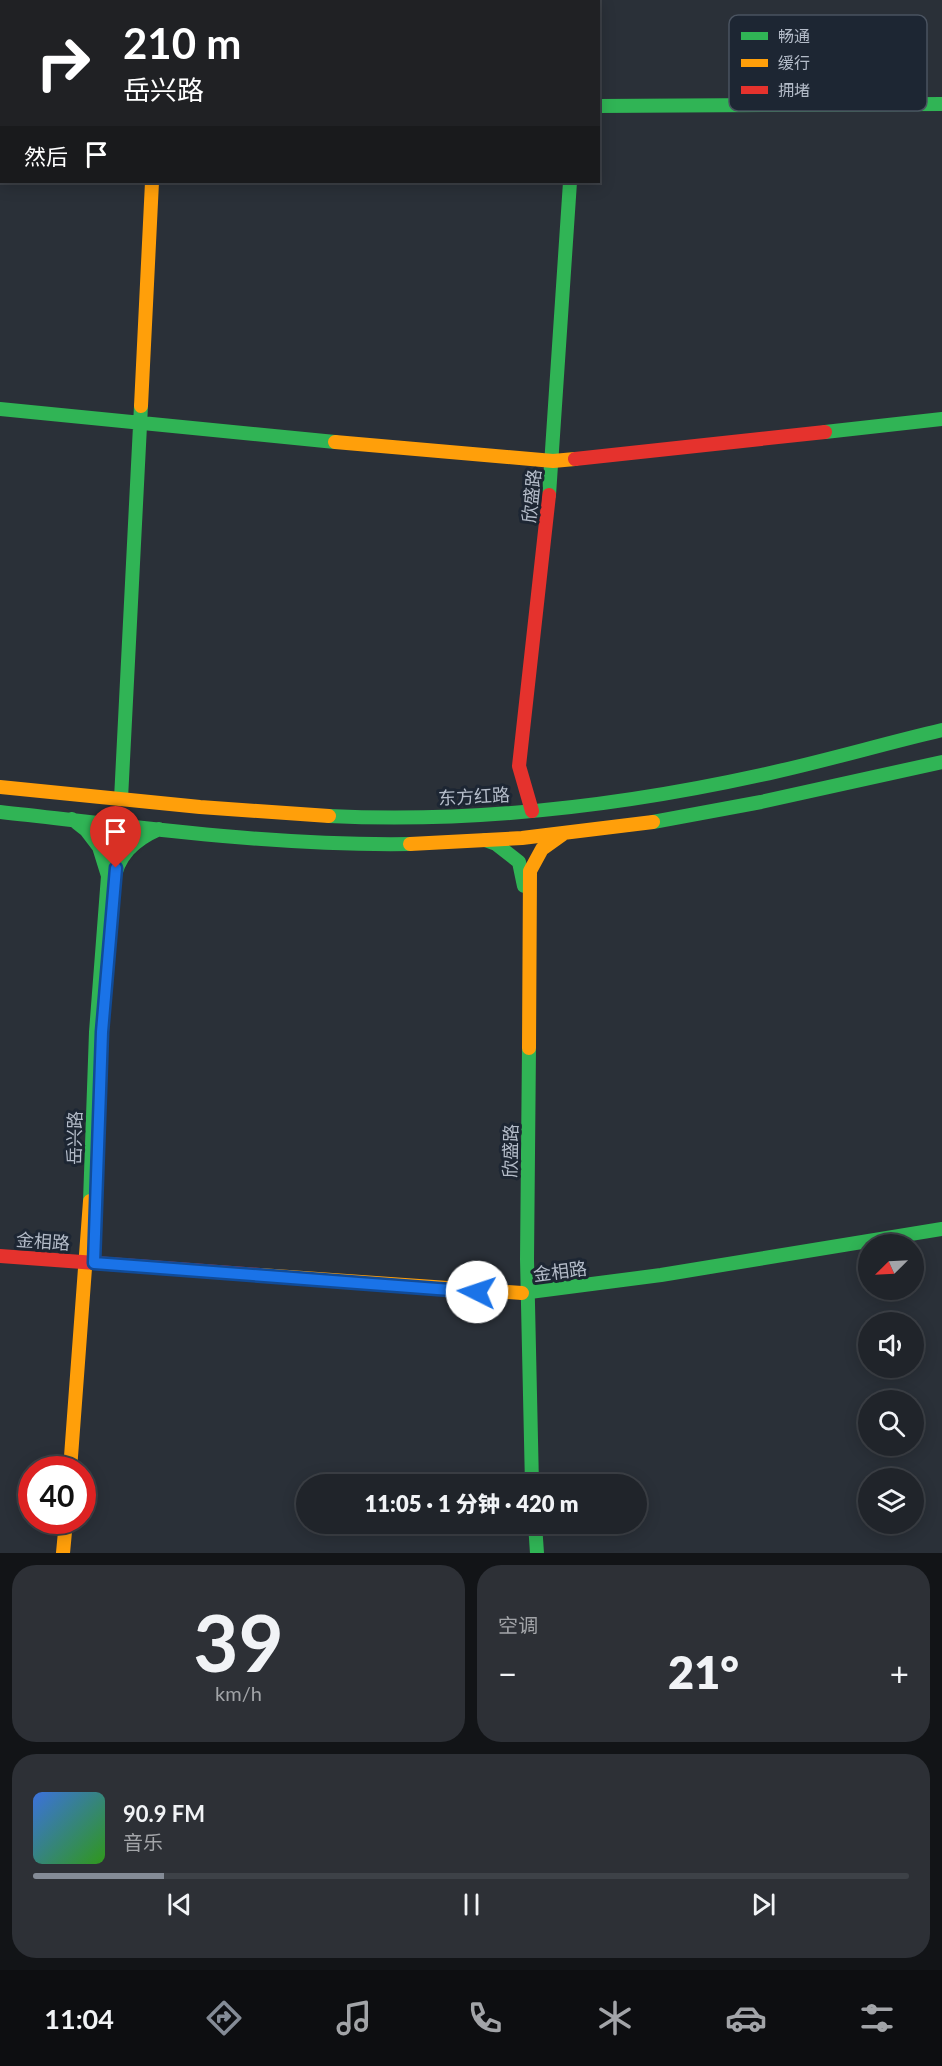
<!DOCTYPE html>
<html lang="zh">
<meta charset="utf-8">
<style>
:root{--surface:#20242a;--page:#2d3036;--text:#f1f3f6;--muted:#a2a4a8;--line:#3d4147;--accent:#848b96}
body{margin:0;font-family:Lato,"Noto Sans SC",sans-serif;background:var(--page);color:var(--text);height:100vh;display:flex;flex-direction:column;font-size:22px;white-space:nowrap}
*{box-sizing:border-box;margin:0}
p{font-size:20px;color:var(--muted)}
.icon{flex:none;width:33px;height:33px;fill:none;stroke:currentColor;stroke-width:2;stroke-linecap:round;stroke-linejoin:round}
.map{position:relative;height:1553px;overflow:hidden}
.panel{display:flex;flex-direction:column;gap:12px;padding:12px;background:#121417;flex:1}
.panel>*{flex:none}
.top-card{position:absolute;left:0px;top:0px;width:600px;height:183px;box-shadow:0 3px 15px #0003,0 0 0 2px var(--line);background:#202124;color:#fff;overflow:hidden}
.needle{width:39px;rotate:246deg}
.buttons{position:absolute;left:858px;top:1234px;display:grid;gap:12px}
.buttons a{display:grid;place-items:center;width:66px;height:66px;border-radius:50%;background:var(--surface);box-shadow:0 3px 15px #0003,0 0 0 2px var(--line);font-size:30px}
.speed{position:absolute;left:18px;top:1456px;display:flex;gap:12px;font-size:30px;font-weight:700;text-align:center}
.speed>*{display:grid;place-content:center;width:78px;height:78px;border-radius:50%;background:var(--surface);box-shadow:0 3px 15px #0003,0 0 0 2px var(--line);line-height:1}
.speed .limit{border:9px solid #d22;background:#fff;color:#111}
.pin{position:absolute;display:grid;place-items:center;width:51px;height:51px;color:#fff;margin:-62px -26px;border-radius:50% 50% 50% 0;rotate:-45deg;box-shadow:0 0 6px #0007}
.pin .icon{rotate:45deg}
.me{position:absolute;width:66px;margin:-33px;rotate:274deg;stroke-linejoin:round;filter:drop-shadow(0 0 4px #0008)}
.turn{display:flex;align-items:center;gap:21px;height:126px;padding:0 24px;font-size:27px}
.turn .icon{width:78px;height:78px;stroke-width:2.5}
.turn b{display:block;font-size:42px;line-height:51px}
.then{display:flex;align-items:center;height:57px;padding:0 24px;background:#0003;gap:12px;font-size:22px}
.big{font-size:45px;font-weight:800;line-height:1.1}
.panel .tile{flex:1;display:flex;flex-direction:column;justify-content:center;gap:9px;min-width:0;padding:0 21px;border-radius:24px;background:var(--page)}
.panel .dial{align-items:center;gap:0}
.dial b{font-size:78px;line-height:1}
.song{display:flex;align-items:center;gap:18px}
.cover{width:72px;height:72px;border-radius:9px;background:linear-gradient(135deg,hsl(220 70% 55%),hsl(110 70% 35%))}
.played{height:6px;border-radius:3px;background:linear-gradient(90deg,var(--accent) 15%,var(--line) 15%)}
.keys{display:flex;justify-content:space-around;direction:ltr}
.heat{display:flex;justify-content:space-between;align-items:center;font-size:33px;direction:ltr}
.panel .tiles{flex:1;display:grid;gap:12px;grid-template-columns:1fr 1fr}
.tile:last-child{grid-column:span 2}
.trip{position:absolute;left:296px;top:1474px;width:351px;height:60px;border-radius:30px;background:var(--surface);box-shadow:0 3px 15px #0003,0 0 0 2px var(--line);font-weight:800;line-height:60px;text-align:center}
.dock{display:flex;height:96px;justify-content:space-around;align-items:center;background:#0d0e11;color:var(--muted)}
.dock .icon{width:42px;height:42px}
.dock .current{color:var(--accent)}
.dock b{font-size:27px;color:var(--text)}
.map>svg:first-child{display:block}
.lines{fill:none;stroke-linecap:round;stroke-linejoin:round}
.fast{stroke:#30b455;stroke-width:14}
.slow{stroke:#ff9f0a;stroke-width:14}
.jam{stroke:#e5322d;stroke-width:14}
.route-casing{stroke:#114b97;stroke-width:15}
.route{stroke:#1a73e8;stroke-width:10}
.labels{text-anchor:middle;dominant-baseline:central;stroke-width:6;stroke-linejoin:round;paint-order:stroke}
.street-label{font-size:18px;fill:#b4bcc9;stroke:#1d2633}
.key{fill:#1d2633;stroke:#4a5360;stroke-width:1.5}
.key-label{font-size:16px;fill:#b4bcc9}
</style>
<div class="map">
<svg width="942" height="1553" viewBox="0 0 942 1553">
<rect width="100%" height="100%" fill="#2a3038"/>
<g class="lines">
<!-- fast -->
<path class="fast" d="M0,28L2,29
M598,106L942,104
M0,409L335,442
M825,432L942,419
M549,495L570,182
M121,799L141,406
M0,812C137,827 273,846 410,844
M329,816C474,823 620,806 761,775C822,762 882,744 942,730
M72,819L86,830L99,847L108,876L96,1032L90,1201
M653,822L761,802L942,762
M485,840L496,844L519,862L524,886
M113,883C118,855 134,840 159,829
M529,1048L527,1259L532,1485
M522,1293L661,1275L942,1229
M535,1524L537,1553"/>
<!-- slow -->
<path class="slow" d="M153,0V2
M552,0V2
M141,406L152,182
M335,442L553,461L575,459
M0,787L200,807L329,816
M410,844L522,838L653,822
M529,1048L530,871L542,849L563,834
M260,1275L522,1293
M70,1470L90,1201
M63,1553L66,1521"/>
<!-- jam -->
<path class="jam" d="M575,459L825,432
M532,811L519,766L549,495
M0,1256L260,1275"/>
</g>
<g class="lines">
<defs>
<path id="route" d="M116,868L102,1032L94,1263L477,1292"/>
</defs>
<!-- route casing -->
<use href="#route" class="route-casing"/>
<!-- route -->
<use href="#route" class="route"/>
</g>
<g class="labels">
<!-- street labels -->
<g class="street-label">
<text transform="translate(531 496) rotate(-84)">欣盛路</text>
<text transform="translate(474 796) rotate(-3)">东方红路</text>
<text transform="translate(74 1138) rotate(-89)">岳兴路</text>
<text transform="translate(510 1151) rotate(-89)">欣盛路</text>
<text transform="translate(43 1241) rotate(4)">金相路</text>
<text transform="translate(560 1271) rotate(-7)">金相路</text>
</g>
</g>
<!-- legend -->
<rect x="729" y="15" width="198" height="96" rx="9" class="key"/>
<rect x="741" y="32" width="27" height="8" fill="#30b455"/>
<rect x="741" y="59" width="27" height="8" fill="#ff9f0a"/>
<rect x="741" y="86" width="27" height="8" fill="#e5322d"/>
<g class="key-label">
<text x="778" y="42">畅通</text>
<text x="778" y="69">缓行</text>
<text x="778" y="96">拥堵</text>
</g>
</svg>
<div class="buttons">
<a><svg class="needle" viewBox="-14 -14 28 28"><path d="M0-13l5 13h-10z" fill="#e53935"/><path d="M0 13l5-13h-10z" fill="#a2a4a8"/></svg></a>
<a><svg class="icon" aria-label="sound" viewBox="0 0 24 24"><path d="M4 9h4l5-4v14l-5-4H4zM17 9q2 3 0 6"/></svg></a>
<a><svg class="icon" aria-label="search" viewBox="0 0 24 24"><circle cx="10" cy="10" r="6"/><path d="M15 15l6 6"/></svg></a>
<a><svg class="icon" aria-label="layers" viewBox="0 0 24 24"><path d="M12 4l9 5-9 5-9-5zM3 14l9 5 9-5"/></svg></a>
</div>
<div class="speed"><div class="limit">40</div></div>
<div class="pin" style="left:116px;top:868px;background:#d93025"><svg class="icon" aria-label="arrive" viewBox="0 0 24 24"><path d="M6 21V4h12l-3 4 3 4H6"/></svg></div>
<svg class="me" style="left:477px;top:1292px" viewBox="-20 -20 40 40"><circle r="19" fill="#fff"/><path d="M0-13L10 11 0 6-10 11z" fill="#1a73e8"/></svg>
<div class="trip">11:05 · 1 分钟 · 420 m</div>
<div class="top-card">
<div class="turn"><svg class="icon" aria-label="right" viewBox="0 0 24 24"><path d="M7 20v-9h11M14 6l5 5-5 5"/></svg><div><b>210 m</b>岳兴路</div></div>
<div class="then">然后<svg class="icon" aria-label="arrive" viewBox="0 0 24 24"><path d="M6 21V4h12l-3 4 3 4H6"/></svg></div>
</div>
</div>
<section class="panel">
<div class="tiles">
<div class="tile dial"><b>39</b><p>km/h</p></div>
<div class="tile"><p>空调</p>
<div class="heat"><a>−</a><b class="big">21°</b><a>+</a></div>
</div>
<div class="tile">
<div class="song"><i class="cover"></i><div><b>90.9 FM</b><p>音乐</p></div></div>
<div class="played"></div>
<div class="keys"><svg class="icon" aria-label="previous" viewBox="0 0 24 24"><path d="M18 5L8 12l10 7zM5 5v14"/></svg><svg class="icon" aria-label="pause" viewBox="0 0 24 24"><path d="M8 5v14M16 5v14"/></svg><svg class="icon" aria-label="next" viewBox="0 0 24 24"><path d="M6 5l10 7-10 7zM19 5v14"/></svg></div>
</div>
</div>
</section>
<nav class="dock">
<b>11:04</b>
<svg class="icon current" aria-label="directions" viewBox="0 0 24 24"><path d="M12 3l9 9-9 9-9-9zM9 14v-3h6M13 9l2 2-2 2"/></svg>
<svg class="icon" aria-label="music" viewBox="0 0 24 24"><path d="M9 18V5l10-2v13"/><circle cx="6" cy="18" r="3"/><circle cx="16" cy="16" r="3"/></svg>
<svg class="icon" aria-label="phone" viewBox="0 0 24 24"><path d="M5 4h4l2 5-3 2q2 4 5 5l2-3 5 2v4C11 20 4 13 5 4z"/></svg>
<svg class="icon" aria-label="climate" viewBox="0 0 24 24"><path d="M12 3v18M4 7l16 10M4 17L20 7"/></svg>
<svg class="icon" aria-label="car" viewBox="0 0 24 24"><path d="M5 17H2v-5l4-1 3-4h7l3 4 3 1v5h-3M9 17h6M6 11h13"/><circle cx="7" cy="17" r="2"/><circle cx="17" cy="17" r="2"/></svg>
<svg class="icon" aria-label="filters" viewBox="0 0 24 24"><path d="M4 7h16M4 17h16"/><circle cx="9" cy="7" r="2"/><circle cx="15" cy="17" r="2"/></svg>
</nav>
